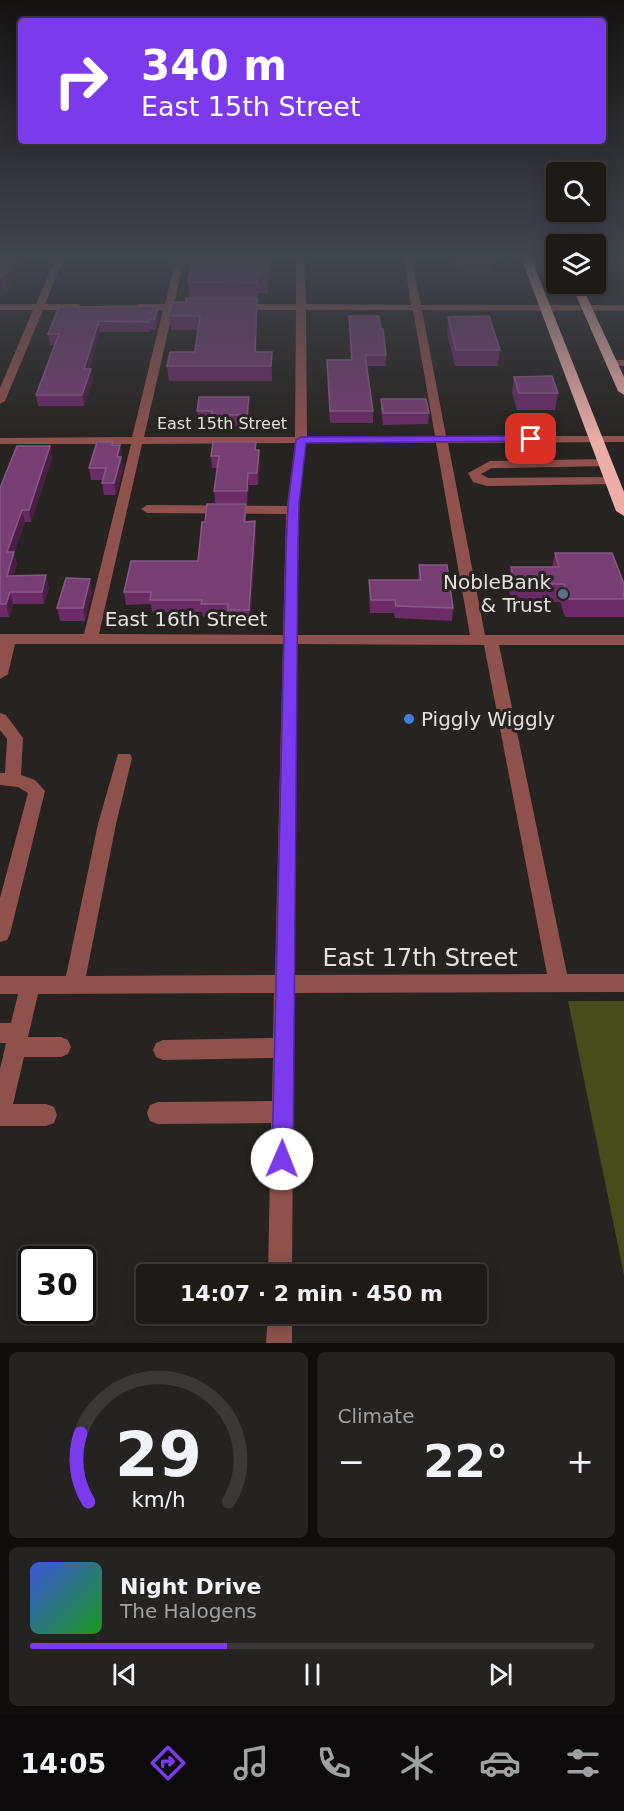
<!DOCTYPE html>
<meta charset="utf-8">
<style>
:root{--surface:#1d1a18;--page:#252321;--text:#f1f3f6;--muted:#a0a1a2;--line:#3b3837;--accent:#7c3aed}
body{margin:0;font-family:"DejaVu Sans",sans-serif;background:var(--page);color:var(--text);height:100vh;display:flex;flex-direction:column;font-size:22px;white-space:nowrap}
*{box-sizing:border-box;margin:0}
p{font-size:20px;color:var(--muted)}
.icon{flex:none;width:33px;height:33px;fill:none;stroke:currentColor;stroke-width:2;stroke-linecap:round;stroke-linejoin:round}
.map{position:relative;height:1343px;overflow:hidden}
.panel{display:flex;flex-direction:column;gap:9px;padding:9px;background:#100e0d;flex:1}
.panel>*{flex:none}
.banner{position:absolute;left:18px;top:18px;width:588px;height:126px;border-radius:6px;box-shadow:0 3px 15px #0003,0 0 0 2px var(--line);background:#7c3aed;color:#fff;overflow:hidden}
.tools{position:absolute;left:546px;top:162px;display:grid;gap:12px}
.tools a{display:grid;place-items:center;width:60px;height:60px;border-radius:6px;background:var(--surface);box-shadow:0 3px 15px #0003,0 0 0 2px var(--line);font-size:30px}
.speed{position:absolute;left:18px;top:1246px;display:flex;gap:12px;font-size:30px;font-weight:700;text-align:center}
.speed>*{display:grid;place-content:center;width:78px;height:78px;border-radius:50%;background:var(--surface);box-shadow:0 3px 15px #0003,0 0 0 2px var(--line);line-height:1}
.speed .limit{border:3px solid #111;border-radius:9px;background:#fff;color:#111}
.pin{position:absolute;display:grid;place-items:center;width:51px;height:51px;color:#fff;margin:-26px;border-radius:12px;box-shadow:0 3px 9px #0006}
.me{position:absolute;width:66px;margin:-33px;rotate:1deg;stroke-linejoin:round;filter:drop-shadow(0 0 4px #0008)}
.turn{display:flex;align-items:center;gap:21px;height:126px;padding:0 24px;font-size:27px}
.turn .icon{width:78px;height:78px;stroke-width:2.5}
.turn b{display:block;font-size:42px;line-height:51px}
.big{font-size:45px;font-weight:700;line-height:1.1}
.panel .card{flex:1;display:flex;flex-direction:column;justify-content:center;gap:9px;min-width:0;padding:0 21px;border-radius:9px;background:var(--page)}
.panel .dial{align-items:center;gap:0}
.dial svg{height:156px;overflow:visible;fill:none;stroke:var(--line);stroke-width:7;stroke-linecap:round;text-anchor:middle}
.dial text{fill:var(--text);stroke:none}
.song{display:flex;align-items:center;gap:18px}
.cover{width:72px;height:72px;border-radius:9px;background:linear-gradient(135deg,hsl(230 70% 55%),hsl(120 70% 35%))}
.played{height:6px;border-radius:3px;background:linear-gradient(90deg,var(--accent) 35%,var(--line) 35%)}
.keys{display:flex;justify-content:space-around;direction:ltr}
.heat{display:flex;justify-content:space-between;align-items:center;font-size:33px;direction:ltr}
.panel .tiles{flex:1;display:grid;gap:9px;grid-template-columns:1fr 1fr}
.card:last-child{grid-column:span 2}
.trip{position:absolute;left:136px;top:1264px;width:351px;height:60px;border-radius:6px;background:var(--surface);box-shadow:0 3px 15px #0003,0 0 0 2px var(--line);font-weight:700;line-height:60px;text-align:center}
.dock{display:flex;height:96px;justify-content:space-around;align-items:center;background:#0c0a0a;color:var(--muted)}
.dock .icon{width:42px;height:42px}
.dock .selected{color:var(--accent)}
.dock b{font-size:27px;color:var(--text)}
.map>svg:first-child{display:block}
.green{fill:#474d1a}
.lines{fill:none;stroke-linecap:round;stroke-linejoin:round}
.minor{fill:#8f514c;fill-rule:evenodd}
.highway{fill:#edaea8;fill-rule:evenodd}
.wall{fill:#6a2b67}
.shaded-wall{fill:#4a1f45}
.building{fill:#773e74;stroke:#885885;stroke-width:1.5}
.route{fill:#7c3aed;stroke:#51269a;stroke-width:1.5}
.service-dot{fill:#5c6f8a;stroke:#272320;stroke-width:2}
.shop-dot{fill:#3f7fe0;stroke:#272320;stroke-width:2}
.labels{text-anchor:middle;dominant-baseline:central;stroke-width:6;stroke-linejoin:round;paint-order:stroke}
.far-street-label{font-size:16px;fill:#e3e0df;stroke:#272320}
.poi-label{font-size:20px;fill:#e3e0df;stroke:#272320;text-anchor:end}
.street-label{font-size:20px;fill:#e3e0df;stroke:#272320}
.near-street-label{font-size:24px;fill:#e3e0df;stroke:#272320}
</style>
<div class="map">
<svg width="624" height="1343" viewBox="0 0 624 1343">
<rect width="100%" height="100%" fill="#272320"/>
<!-- green -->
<path class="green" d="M568,1001H624V1275Z"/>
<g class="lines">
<!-- minor -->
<path class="minor" d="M57,255H65L45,304H78L83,307L78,310H43L5,401L0,404V388L33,310H0V304H36Z
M177,255H185L174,304H192L197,307L192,310H173L144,437H295L296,310H237L232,307L237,304H296V255H304L306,304L411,305L403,255H411L421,305H624V311L422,310L446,436H624V442L448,443L485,635H624V645H499L567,974H624V992L294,993L292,1275H268L271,1123L158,1124L150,1121L147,1113L150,1105L158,1102L272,1101L273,1058L163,1060L156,1057L153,1050L156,1043L163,1040L273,1038L274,993L38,994L28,1037H61L68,1040L71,1047L68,1054L61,1057H24L13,1104H46L54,1107L57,1115L54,1123L46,1126H0V1069L6,1043H0V1023H11L18,994H0V976H66L98,824L118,754H130L132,758L116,824L86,976L275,975L283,644H15L8,674L0,679V634H84L131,444H0V438L132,437L163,310H138L133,307L138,304H165ZM306,310H413L435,436L307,437ZM295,443L287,506L147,505L141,509L147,513L286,514L283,635L99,634L142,444ZM306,443H436L470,635H297L299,505ZM297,644L484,645L547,974L294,975Z
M611,360H624V366L607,365L606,363Z
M605,459L611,463L609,466L504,468H492L481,474L488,478L612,477L616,478V484L487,486L473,482L468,473L490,461Z
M0,713L6,715L23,738L21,775L35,780L45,791L10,934L7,940L0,942V898L28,793L18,787L0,785V773H5L7,739L0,730Z
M268,1314H292V1343H266Z"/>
<!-- highway -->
<path class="highway" d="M520,255H530L624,492V516L616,511Z
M571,284H581L624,377V395L618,391Z"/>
</g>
<!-- wall -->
<path class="wall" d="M0,255H27L7,291H5L0,300Z
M453,255H491L492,257L490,270H458Z
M268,260V293H258V302H257L256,352L272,367V381H169L167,366L195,352L198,330H171L169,316L186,302L189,298L188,282Z
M59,307L159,317L156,330H151L150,332H100L89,369L93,380L84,406H38L36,395L55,345H50L48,334Z
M349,316L381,329L386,355V366H367L373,411V423H330L327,360H351Z
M448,317L500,350L498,366H455L447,332Z
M514,377L558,393L555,410H517L512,393Z
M249,397V408L248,426H213L212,423H198L197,411Z
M381,399L429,413L428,424L383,425L381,410Z
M113,442V445H120L123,469L116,495H104L102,483V480H91L89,468Z
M50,446L52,458L31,522H25L14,553L17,564L13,576L49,588L44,604H13L9,617H0V488Z
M256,450H259L260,462L258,485H249L247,503H215L214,491L217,468H212L211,456Z
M246,504V522L256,534L250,623H229L228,616L203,617L202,612H152L151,604L126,605L124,592L198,561L205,522Z
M555,553L624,584V617H565L560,602L512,603L508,585L511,567H552Z
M419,565L453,608L452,621L395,618L394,613H370L369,592V580H418Z
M92,591L85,621H60L57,608Z"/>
<!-- shaded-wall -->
<path class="shaded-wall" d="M16,255H27L7,291L4,275Z
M268,260L269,279L268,293L267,274Z
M258,274V302L257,283Z
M2,275L5,291L0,300V278Z
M257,298V312L256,367L255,352Z
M158,306L159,317L156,330L155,319Z
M99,321L100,332L85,380L84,369Z
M272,352V381L271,366Z
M91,369L93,380L84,406L82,395Z
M249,397V408L248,426L247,415Z
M120,445L123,469L116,495L114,483L117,457Z
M50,446L52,458L31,522L29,510Z
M259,450L260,462L258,485L257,473Z
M248,473L249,485L247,503V491Z
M22,510L25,522L14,553L17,564L10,588L7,576V552Z
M255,521L256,534L250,623L249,610Z
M46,575L49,588L44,604L42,592Z
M90,579L92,591L85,621L83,608Z
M10,592L13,604L9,617L6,604Z"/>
<!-- building -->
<path class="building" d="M0,255H16L4,275H2L0,278Z
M458,255H491L492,257L459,258Z
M192,260H268L267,274H258L257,283L188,282Z
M186,298H257L255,352H272L271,366H167L170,352H195L200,316H169L172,302H186Z
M158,306L155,319H149V322L99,321L84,369H91L82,395H36L59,334H48L59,307Z
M349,316H379L381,329H383L386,355H365L373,411H330L327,360H352Z
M489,316L500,350H456L448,317Z
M552,376L558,393H519L514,377Z
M199,397H249L247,415H212V411H197Z
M381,399H426L429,413H383Z
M97,442H113L112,445H120L117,457H121L114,483H102L106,468H89Z
M213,442H256L255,450H259L257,473H248L247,491H214L219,456H211Z
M17,446H50L29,510H22L7,552H14L7,576L46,575L42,592H10L6,604H0V488Z
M207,504H246L244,522L255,521L249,610H228V604H201L202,600H150L151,592H124L131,561H198L202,522H205Z
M555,553H612L624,584V599H569L564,584H515L511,567H559Z
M419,565H447L453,608L396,606L395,600H371L369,580H421Z
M66,578L90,579L83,608H57Z"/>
<!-- sky -->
<linearGradient id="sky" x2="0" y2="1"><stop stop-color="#151312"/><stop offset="0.58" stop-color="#41454e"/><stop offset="1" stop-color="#41454e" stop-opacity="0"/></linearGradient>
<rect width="624" height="443" fill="url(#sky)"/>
<!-- route -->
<path class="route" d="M531,436L535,437V441L306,443L299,505L298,550L293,1159L290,1166L282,1169L275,1166L272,1159L286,550L288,505L296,440L301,437Z"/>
<!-- markers -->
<circle class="service-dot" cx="563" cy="594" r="6"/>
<circle class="shop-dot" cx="409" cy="719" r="6"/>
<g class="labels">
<!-- far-street labels -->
<g class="far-street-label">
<text x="222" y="423">East 15th Street</text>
</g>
<!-- poi labels -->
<g class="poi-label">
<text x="551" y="582">NobleBank<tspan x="551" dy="23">&amp; Trust</tspan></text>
<text x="421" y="719" text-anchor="start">Piggly Wiggly</text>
</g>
<!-- street labels -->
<g class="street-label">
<text x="186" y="619">East 16th Street</text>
</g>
<!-- near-street labels -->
<g class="near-street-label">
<text x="420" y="958">East 17th Street</text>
</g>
</g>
</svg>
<div class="tools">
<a><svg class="icon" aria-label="search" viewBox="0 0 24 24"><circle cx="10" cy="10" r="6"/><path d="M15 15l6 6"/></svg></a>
<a><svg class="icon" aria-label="layers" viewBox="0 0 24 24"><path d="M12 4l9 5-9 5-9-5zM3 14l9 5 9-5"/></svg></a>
</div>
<div class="speed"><div class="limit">30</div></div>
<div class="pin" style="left:531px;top:439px;background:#d93025"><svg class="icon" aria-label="arrive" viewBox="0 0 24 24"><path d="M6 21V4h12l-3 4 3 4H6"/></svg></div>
<svg class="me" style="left:282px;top:1159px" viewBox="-20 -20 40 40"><circle r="19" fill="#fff"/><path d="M0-13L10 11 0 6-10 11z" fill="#7c3aed"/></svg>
<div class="trip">14:07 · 2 min · 450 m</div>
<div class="banner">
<div class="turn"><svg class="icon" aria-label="right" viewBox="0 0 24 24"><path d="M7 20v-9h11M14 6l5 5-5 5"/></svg><div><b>340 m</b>East 15th Street</div></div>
</div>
</div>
<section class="panel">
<div class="tiles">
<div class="card dial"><svg viewBox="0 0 100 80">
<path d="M14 69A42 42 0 1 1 86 69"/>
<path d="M14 69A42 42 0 0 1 10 34" stroke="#7c3aed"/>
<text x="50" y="56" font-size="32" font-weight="700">29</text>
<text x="50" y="72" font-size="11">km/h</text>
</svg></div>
<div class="card"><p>Climate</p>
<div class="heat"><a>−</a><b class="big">22°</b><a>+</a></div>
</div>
<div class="card">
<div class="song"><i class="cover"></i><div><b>Night Drive</b><p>The Halogens</p></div></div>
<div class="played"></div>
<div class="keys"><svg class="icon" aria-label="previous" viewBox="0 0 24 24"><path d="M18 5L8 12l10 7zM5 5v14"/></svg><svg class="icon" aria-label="pause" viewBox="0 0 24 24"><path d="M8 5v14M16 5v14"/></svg><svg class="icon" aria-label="next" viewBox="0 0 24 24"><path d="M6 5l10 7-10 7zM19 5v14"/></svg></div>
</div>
</div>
</section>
<nav class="dock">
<b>14:05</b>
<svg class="icon selected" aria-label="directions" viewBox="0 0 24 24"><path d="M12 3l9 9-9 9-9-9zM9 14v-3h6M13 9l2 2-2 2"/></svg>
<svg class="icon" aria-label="music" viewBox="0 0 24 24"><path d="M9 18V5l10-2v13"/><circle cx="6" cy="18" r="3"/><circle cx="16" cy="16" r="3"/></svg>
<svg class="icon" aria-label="phone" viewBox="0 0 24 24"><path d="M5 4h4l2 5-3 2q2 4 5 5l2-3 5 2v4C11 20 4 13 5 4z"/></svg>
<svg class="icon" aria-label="climate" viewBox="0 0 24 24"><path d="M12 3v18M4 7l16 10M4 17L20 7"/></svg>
<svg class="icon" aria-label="car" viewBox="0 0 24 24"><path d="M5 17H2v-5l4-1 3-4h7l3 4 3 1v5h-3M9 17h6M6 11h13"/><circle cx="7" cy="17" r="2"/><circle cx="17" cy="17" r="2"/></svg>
<svg class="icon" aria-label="filters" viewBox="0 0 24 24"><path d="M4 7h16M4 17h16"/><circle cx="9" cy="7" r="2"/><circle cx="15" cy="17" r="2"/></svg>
</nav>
